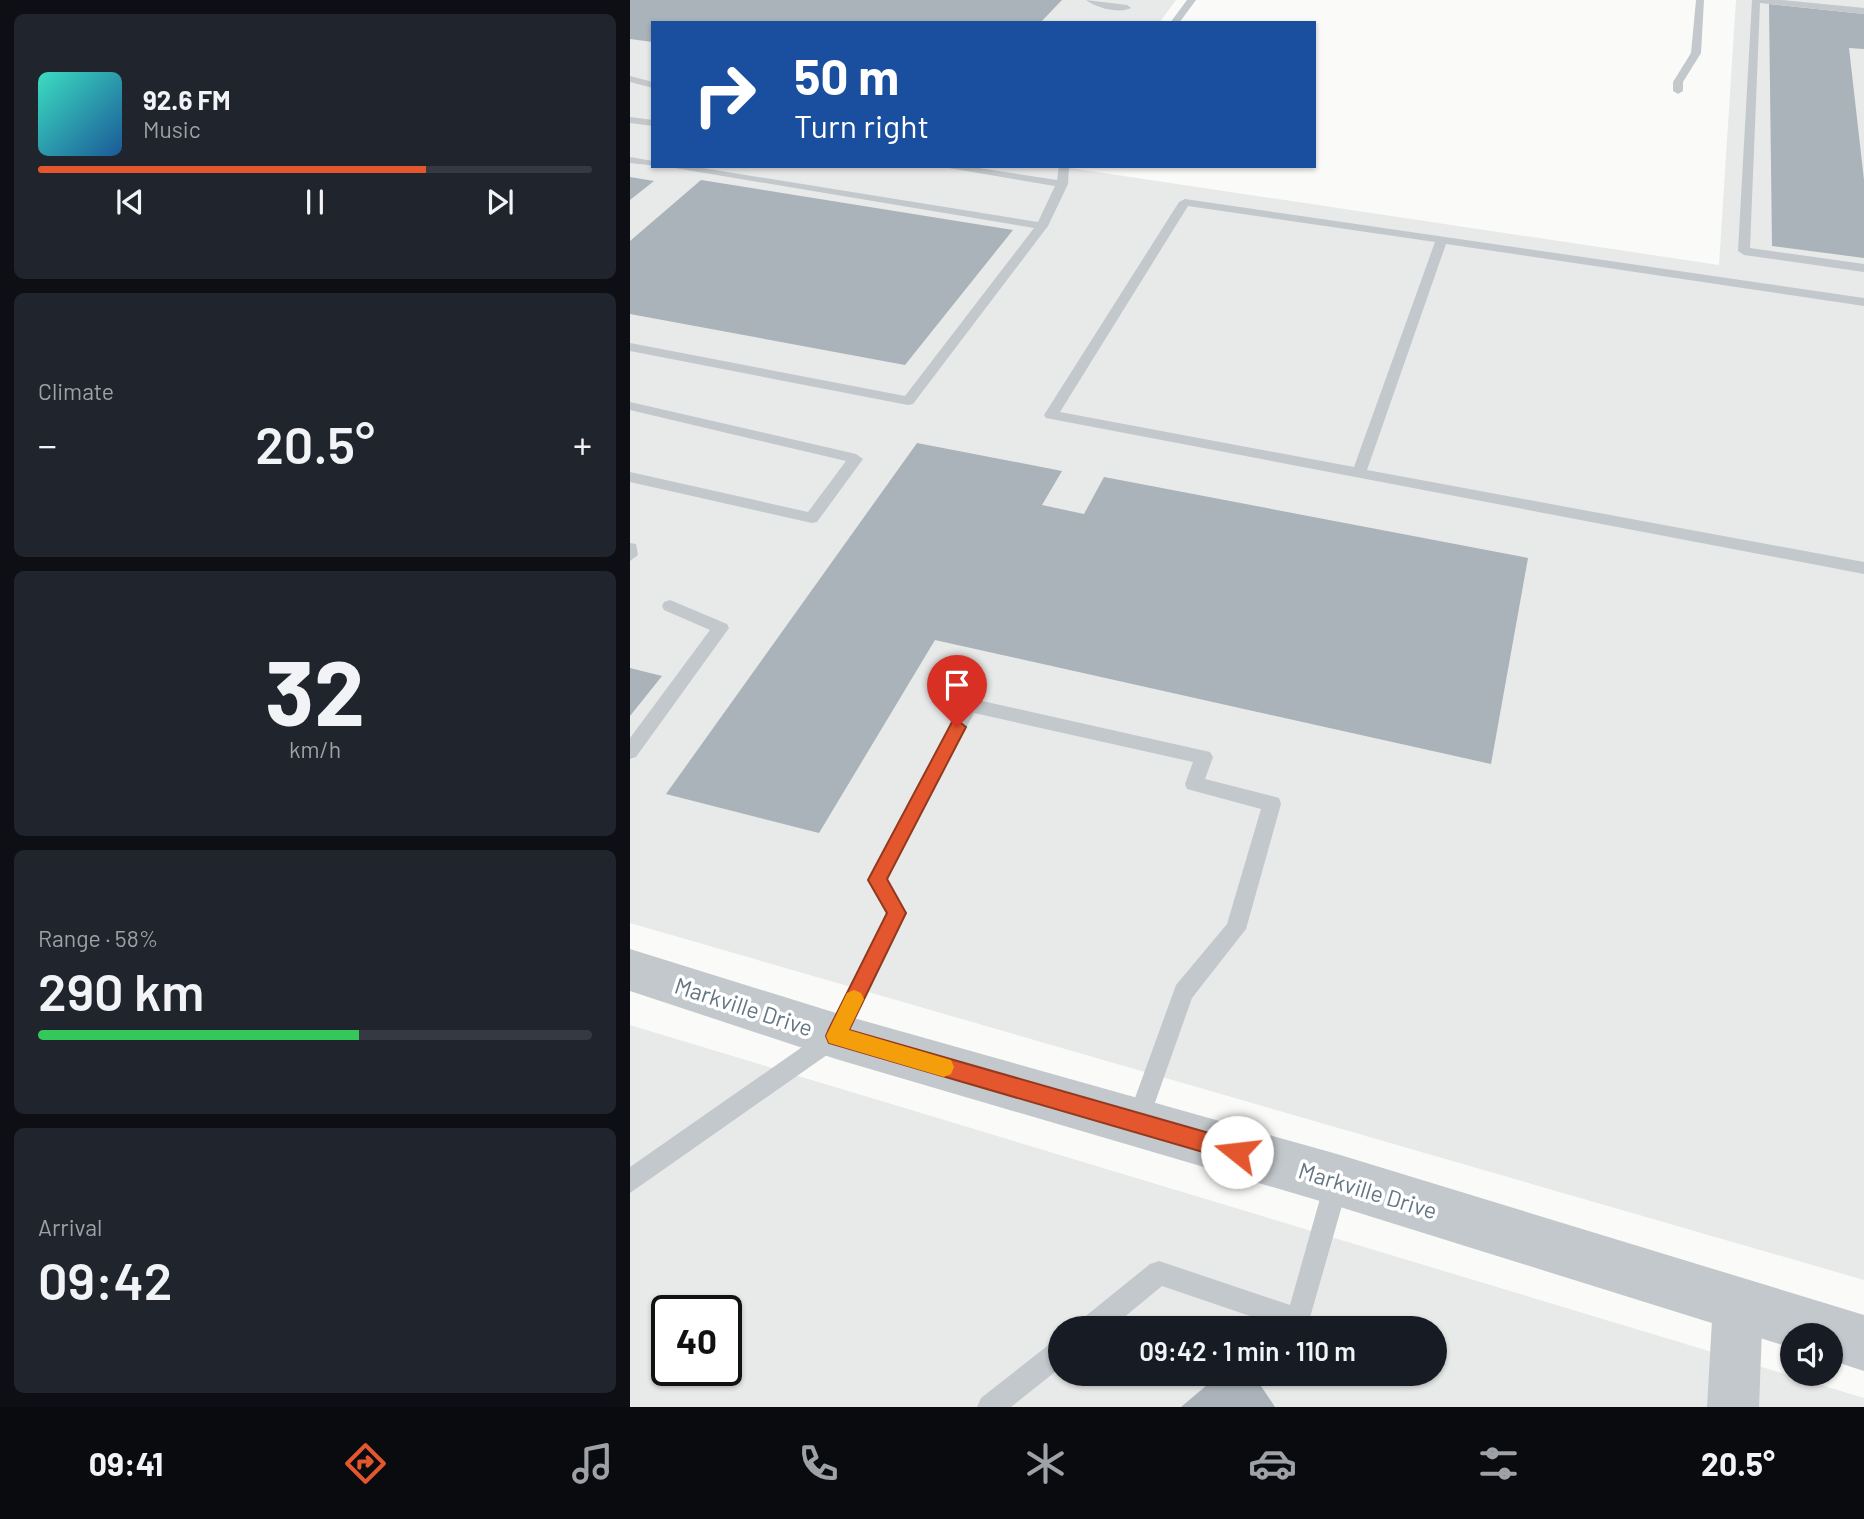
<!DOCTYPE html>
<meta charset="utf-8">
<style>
:root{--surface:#171b24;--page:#20242c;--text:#f1f3f6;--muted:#9ea1a6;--line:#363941;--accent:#e4572e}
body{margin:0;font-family:Barlow,sans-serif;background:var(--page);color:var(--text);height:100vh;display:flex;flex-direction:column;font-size:26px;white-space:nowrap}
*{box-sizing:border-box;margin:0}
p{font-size:23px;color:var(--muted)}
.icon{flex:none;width:38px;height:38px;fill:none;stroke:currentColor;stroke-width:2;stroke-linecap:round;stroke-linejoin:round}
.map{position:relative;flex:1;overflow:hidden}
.panel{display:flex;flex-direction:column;gap:14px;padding:14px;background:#0d0f14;width:630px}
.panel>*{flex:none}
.banner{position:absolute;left:21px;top:21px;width:665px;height:147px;border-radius:0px;box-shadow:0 2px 5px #0004;background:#1a4fa0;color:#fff;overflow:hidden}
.fabs{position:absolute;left:1150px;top:1323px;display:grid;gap:14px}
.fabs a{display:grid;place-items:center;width:63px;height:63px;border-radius:50%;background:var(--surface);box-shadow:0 2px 5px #0004;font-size:35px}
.speed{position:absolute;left:21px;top:1295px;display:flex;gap:14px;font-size:35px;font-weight:700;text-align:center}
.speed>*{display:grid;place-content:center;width:91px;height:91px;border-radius:50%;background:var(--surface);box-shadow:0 2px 5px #0004;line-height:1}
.speed .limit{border:4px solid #111;border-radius:10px;background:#fff;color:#111}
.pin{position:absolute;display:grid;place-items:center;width:60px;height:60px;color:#fff;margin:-72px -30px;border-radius:50% 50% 50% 0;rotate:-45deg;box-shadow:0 0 7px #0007}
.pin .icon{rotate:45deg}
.me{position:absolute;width:77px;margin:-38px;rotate:286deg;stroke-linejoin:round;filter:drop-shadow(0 0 5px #0008)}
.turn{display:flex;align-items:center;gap:24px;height:147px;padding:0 28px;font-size:32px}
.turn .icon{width:91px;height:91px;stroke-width:2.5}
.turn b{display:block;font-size:49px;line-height:60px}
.big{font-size:52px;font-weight:600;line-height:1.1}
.panel .widget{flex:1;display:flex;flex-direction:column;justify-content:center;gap:10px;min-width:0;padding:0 24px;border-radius:10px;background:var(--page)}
.panel .dial{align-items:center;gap:0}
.dial b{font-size:91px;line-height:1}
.song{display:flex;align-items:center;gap:21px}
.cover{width:84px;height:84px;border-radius:10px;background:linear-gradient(135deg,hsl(170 70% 55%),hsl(210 70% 35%))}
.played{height:7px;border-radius:4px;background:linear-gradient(90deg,var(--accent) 70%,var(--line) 70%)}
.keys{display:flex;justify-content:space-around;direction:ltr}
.heat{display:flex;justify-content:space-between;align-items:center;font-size:38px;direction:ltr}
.charge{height:10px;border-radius:5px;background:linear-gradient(90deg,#34c759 58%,var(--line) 0)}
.trip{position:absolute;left:418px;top:1316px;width:399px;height:70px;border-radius:35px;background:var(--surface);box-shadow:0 2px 5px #0004;font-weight:600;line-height:70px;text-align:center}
.tab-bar{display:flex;height:112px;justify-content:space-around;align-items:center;background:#090b0e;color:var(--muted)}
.tab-bar .icon{width:49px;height:49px}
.tab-bar .on{color:var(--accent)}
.tab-bar b{font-size:32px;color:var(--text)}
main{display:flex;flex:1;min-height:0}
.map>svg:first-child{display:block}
.built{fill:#e8e9e9;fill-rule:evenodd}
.building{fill:#aab3b9}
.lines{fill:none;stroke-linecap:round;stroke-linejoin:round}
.service{fill:#c3c8cc;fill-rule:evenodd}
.minor{fill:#c3c8cc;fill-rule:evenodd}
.tertiary{fill:#c3c8cc;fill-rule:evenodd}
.route{fill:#e4572e;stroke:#94391e;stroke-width:2}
.slow{fill:#f59e0b}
.labels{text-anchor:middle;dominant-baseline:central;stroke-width:7;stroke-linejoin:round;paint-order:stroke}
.near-street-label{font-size:23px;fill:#657683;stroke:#fff}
</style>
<main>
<section class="panel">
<div class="widget">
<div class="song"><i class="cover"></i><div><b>92.6 FM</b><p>Music</p></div></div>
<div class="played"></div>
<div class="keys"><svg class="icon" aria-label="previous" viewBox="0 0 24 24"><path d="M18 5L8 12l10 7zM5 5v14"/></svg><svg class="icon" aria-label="pause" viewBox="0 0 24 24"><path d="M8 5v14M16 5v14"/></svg><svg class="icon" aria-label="next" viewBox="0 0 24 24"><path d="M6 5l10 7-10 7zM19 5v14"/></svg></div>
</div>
<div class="widget"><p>Climate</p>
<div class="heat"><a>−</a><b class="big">20.5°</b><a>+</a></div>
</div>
<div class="widget dial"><b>32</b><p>km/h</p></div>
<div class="widget"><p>Range · 58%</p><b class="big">290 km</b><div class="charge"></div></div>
<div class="widget"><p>Arrival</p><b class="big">09:42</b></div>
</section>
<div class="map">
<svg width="1234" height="1407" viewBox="0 0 1234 1407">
<rect width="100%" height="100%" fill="#fafaf8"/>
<!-- built -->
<path class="built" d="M0,0H546L529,23H23V166H427L1089,265L1106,0H1234V1280L0,923Z
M0,1025L1234,1398V1407H0ZM37,1311H96V1370H37ZM430,1328H805V1374H430Z"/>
<!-- building -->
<path class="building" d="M0,0H432L410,23H23V42L0,39Z
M1139,4L1234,14V49L1219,48L1234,180V258L1142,246Z
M0,177L24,181L0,200Z
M71,180L383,230L275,365L0,314V241Z
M287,443L432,471L412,505L454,514L474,477L898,558L861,764L305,640L189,833L36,794Z
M0,668L32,676L0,716Z
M590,1374H623L645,1407H551Z"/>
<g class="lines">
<!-- service -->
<path class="service" d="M456,0L497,5L501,8C490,14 466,8 456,0Z
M557,0H566L549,23H540Z
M1066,0H1074L1071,53L1053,82V91L1048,94L1043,91V82L1061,53Z
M1122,0H1152L1234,8V14L1130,3L1120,248L1234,264V272L1114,255L1108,251Z
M0,76L23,82V88L0,82Z
M0,117L23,120V126L0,123Z
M0,157L23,161V166H27L0,163Z
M33,166H60L408,222L425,186L307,166H336L427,180L429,166H439L438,184L418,226L283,404L278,405L0,351V343L275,396L404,228Z
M555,199L1234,298V306L816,244L737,470L1234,562V574L416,418L414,415L549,202ZM558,206L805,242L724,467L430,412Z
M0,402L226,454L233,459L187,522L182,523L0,482V472L178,512L216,461L0,410Z
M0,543L6,544L8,555L0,561Z
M40,600L97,624L99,628L6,757L0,759V738L80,630L34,610L32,606L34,602Z
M339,698L580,752L583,757L575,779L642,796L649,798L651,804L616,929L562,998L516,1128L508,1131L500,1128L497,1120L546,985L597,924L631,809L557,789L555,784L563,762L344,713L257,879L277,913L214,1043L0,1193V1167L198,1029L256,914L237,880L333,700Z
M707,1169L715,1173L719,1181L677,1328H655L532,1286L481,1328H449L452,1319L520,1264L529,1261L660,1305L695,1181L699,1173Z
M430,1339V1368L381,1407H347L351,1398L421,1343Z"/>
<!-- minor -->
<path class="minor" d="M1108,1278L1126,1285L1133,1303L1129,1407H1077L1083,1303L1090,1285Z"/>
<!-- tertiary -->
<path class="tertiary" d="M0,949L206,1013L707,1154L1234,1315V1371L1200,1360V1335H1162V1348L707,1206L206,1059L0,991Z"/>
</g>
<!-- route -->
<path class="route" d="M327,720L336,727L257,879L276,913L219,1030L607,1141L614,1144L617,1152L614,1159L607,1162L199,1043L196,1036L199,1029L257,913L238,880L322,722Z"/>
<!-- slow -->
<path class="slow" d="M224,990L231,993L234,999L219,1030L321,1060L324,1067L321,1074L314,1077L199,1043L196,1036L217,993Z"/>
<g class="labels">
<!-- near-street labels -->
<g class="near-street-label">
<text transform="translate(114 1006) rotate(18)">Markville Drive</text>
<text transform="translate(738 1190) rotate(17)">Markville Drive</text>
</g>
</g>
</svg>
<div class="fabs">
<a><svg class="icon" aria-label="sound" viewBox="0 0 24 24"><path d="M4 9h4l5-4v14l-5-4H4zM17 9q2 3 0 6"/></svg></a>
</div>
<div class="speed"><div class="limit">40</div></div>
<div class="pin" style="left:327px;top:727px;background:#d93025"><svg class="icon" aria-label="arrive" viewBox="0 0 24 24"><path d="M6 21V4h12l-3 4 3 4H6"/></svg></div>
<svg class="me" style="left:607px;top:1152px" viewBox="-20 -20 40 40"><circle r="19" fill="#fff"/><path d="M0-13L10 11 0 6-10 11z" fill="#e4572e"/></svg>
<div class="trip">09:42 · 1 min · 110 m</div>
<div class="banner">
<div class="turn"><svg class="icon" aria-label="right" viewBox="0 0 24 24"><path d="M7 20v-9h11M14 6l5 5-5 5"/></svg><div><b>50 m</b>Turn right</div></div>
</div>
</div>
</main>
<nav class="tab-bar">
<b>09:41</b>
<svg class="icon on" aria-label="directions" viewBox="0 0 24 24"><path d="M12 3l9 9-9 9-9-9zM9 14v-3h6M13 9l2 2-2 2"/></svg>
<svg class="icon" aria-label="music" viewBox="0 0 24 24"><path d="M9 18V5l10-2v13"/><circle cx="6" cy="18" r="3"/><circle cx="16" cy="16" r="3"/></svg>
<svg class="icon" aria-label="phone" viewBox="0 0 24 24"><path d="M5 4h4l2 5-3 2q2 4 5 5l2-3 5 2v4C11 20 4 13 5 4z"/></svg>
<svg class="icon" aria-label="climate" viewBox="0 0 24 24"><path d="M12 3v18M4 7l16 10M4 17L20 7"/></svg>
<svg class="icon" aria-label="car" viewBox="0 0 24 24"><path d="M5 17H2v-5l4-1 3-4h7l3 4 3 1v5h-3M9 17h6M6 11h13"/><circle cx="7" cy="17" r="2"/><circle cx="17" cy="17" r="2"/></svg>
<svg class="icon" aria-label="filters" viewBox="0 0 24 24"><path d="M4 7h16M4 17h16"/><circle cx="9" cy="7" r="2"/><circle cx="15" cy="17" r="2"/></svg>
<b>20.5°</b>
</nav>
